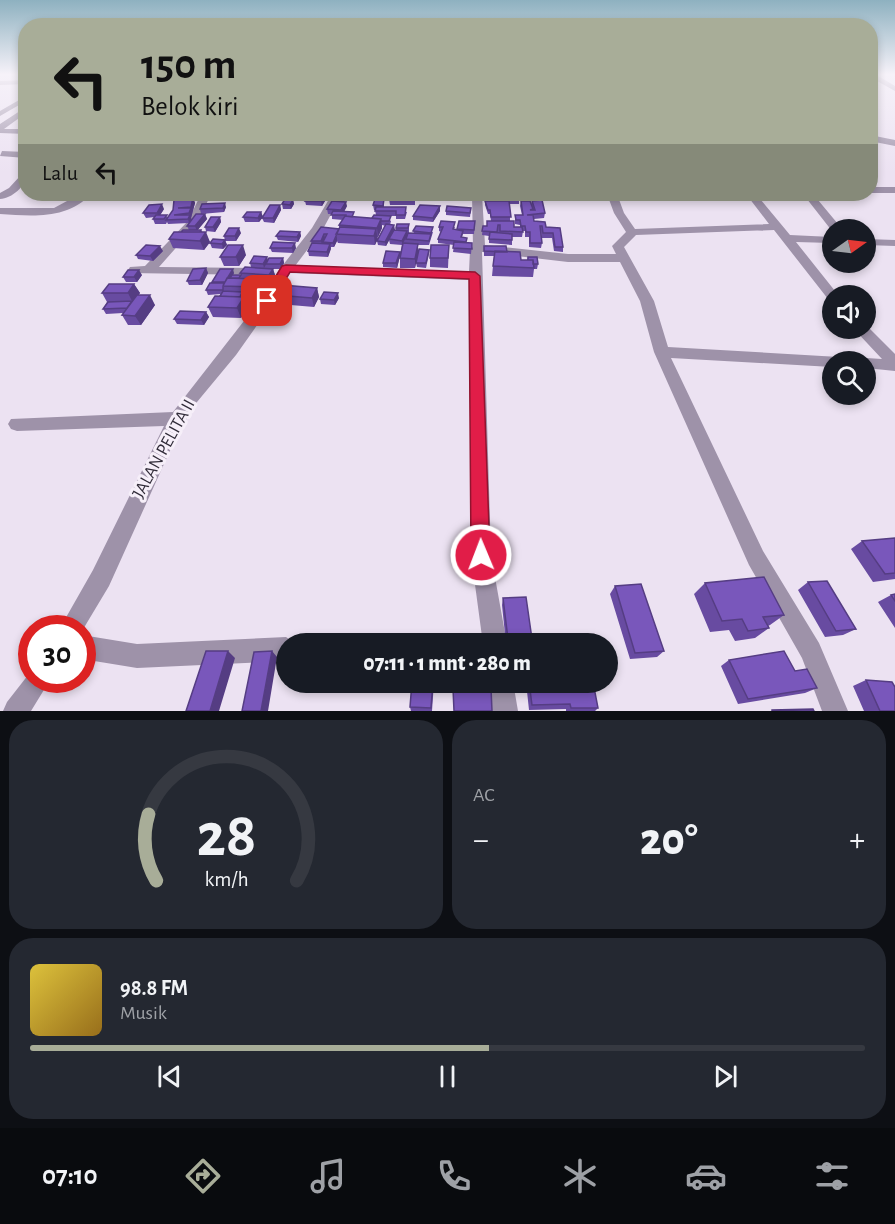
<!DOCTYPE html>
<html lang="id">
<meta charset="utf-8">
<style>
:root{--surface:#171b24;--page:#242831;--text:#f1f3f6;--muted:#9ea1a6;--line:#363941;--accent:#a8ad98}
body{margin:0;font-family:"Alegreya Sans",sans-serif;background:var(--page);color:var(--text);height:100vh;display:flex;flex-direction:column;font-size:22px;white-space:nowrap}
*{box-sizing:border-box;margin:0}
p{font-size:20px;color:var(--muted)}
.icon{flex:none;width:33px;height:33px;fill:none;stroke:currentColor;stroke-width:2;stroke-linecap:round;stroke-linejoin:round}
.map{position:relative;height:711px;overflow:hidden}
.side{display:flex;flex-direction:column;gap:9px;padding:9px;background:#0d0f14;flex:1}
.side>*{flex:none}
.top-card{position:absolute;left:18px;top:18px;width:860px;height:183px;border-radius:24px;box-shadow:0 3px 9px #0003;background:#a8ad98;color:#111;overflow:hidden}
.needle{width:39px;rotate:76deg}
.buttons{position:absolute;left:822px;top:219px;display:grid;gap:12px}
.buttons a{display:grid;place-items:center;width:54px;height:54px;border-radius:50%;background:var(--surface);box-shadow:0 3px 9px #0003;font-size:30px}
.speed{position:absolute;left:18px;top:615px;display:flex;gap:12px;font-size:30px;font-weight:700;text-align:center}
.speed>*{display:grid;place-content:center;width:78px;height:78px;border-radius:50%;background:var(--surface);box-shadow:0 3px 9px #0003;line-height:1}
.speed .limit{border:9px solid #d22;background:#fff;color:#111}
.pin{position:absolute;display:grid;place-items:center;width:51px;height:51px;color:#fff;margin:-26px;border-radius:12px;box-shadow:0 3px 9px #0006}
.me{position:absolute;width:66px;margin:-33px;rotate:359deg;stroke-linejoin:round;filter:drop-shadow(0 0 4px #0008)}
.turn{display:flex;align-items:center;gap:21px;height:126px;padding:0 24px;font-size:27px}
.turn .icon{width:78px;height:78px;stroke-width:2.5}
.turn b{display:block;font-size:42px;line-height:51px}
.then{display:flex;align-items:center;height:57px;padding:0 24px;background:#0003;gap:12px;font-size:22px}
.big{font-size:45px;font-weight:800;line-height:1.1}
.side .card{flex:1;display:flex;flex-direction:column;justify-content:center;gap:9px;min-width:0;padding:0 21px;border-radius:24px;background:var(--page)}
.side .dial{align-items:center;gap:0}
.dial svg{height:156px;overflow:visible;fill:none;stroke:var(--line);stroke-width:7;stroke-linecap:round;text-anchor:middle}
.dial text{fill:var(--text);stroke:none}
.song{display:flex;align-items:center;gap:18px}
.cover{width:72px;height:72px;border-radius:9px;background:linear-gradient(135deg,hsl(50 70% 55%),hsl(40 70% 35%))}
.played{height:6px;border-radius:3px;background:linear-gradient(90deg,var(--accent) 55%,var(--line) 55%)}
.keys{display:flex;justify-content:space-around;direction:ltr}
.heat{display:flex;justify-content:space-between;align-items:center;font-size:33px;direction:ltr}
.side .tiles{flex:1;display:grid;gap:9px;grid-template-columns:1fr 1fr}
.card:last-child{grid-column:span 2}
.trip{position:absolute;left:276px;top:633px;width:342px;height:60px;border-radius:30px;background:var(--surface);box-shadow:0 3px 9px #0003;font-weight:800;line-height:60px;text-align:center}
.tabs{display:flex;height:96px;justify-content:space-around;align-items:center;background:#090b0e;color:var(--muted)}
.tabs .icon{width:42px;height:42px}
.tabs .selected{color:var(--accent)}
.tabs b{font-size:27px;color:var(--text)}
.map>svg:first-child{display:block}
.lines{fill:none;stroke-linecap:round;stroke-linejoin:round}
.minor{fill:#9e92a9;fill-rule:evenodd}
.wall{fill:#684ba1}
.shaded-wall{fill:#553d83}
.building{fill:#7957bb;stroke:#553d83;stroke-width:1.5}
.route{fill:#e11d48;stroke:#92132f;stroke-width:1.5}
.labels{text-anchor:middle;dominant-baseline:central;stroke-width:6;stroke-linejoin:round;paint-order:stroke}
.street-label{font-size:18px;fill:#312c39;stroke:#f6eff9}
</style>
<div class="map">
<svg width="895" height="711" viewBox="0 0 895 711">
<rect width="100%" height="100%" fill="#ece2f2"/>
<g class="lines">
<!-- minor -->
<path class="minor" d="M870,74H875L895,86V91L870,77Z
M26,80V84L0,85V81Z
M26,96V101L0,116V111Z
M26,107V113L4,129H26V134L0,133V124Z
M870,135L895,140V146L870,141Z
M2,151L26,152V158L0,156Z
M26,174C26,187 12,198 0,199V193L9,188L21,175Z
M870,187H895V193H870Z
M80,194H91C67,220 32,216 0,214V208H54Z
M201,194H211L197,224L159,267L260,268L264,269L266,272L264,275L130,273L128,270L130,267L145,266L188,221Z
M332,194H342L323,229L295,266L469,272L470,250L473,247L472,194H482L485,245L568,254H616L612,246L626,232L614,213L607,194H617L624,213L635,229L769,224L746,194H756L790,235L832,237V243L796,242L839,296H832V300L828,299L774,230L636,235L624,247L654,301L668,347L839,357L846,362H832V367L671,358L763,551L819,643L848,711H822L802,658L749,565L654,352L640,301L620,262H568L482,252L491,555L507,644H483L471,555L469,280L290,273L272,304L236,355L197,402L178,433L109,586L82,631V628H60L93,570L164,426L17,431L11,429L8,424L11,419L173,412L261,299L279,270L312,228Z
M803,194H813L843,230L832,231Z
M866,239L895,240V246L866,245Z
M866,325L895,354V371L866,368V362H859L866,358L882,359L853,328H866Z
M82,635L137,644L286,637L296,644H286V661L137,668L82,659Z
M32,670V680H50L31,711H3L7,702Z
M489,682H513L518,711H492Z"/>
</g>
<!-- wall -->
<path class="wall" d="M205,194H233H229L226,199L206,200L204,195Z
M261,194H283L278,200H261L260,195Z
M284,194H307L304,199L285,198Z
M384,194H415V205H390L389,199H384Z
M428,194H445V197H428Z
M489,194H518L519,199V204H510V221L514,227H520V225L515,224V215H522L520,206L521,201L531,204L532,201L545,213L544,218L534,219V221L546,227L560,228L563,247V252L554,251L552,238H542L541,231L542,243L541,248L529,247V237H525V231H523L522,237H512V245L489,243V236L482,235L483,226H486L491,221L490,214H488L485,205V201H496L495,198H489Z
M193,198L195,203L190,222L205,214L207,219L197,230H201L210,242L204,250L173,248L169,239L181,232L189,230L187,226L189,223L168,224L167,222L166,224H155L153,219L155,217L146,218L143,213L164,209L160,215L168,217Z
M384,199V207L407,212L405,219H396V216H385L391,221L390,225L395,230H396V228L409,224V233H414L413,231L433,232L429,245H418V253L429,250V254L426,268L417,267L416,263L415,268H400V258L402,245L390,244L389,240L386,246L378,245L377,241L386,226L382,225V228L378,237H377L375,245L338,243L337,241L334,247H331L328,257L309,256L308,251L312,244L311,241L321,227L339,229V225L343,220L332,219V214H328L327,209L347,206L344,212L354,217L372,218L376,215L375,210H374L373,205Z
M293,200L294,204L291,209H283L282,204Z
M305,201H325L322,206L306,205Z
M280,205L281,210L274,223L264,222L262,218Z
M440,206V211L433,222L413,220V216Z
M226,207L224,212L201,214L200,209Z
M471,208L470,217L446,215V211Z
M261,212L263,217L259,222H245L243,217Z
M220,217L221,222L215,232L206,231L205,227Z
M459,221H475L474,234H463L462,237L467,243H472L471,254L453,252L454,245L438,243V239L441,232L439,231V227H455L454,229L457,230Z
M300,232L301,236L298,242L278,240L276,236Z
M241,233L236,241H225L224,236Z
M225,240L227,245L223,249L212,248L210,243Z
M449,245L448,268L430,267V258Z
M484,246L521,260H527L528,257L538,264L537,269H534L533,277L492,276L494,256H484Z
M270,248H296L293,253L272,252Z
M163,251L153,261L138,259L136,255Z
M400,252V256L397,268L383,267V263Z
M246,255L239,266H224L220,257Z
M267,257L268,260L283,258L284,263L281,269H273L276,278L272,285L261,284L262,288L258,296H244L247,306L241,318L213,317L208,307L221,294L208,295L206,290L212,283V282L234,273L233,275H241L240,273L251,267L250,263Z
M206,268L208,273L202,285H189L187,281Z
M142,275L137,282H126L123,277Z
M134,284L140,293L138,295L155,305L141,325H128L122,315L123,313L106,314L103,309L107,302L102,293Z
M317,288L319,297L314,307L279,304L276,295Z
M339,298L335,305L321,304L320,299Z
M206,312L209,317L204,325L177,324L174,319Z
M895,538V579L873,582L851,549L862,541Z
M808,582L856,629L843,635L825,637L798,590Z
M705,583L784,615L770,625L768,626L769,628L755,638L735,641L729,630L710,632L694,594Z
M615,586L664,651L657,657L630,659L610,594Z
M895,594V628L878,602L891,595Z
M503,598L532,639L530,644H506L502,605Z
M729,660L795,671L817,688L805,693L738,704L721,666Z
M866,680L895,711H864L853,686Z
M412,682H434L432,711H411L410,707Z
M526,682H593L598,708L595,711H566V709L529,710Z"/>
<!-- shaded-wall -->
<path class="shaded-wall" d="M279,194H283L278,200L277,196Z
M304,194H307L304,199L303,195Z
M324,196L325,201L322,206L321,201Z
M193,198L195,203L191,218L189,213Z
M293,200L294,204L291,209L290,205Z
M346,202L347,206L342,215L341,210Z
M225,203L226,207L224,212L223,208Z
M162,204L164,209L159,217L157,213Z
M280,205L281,210L274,223L273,218Z
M440,206V211L433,222V218Z
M261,212L263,217L259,222L258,218Z
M205,214L207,219L197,231L195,226Z
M190,215L192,220L189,223L188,219Z
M220,217L221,222L215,232L213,227Z
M381,219L382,228L378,237L377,228Z
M394,225L395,230L386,246L385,242Z
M239,228L241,233L236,241L235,236Z
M376,229L378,239L375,245L374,236Z
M407,231V236L402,245V241Z
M206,232L210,242L204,250L200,241Z
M300,232L301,236L298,242L297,237Z
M324,234L325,238L322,246L321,241Z
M337,236V241L334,247L333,243Z
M225,240L227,245L223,249L222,244Z
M295,243L296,248L293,253L292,248Z
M330,244L331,249L328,257L327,252Z
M418,244V253L415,268V259Z
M243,245L246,255L239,266L236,257Z
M160,246L163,251L153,261L150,256Z
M400,252V256L397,268L396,263Z
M267,257L268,261L264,268L263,264Z
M283,258L284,263L281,269L280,264Z
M206,268L208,273L202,285L200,280Z
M233,269L234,273L227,287L225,282Z
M273,269L276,278L272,285L269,275Z
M139,270L142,275L137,282L134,277Z
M259,279L262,288L258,296L255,287Z
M134,284L140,293L133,303L128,293Z
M317,288L319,297L314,307L312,298Z
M242,292L247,306L241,318L237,308L239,298Z
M338,293L339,298L335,305L334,300Z
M150,295L155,305L141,325L135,316Z
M206,312L209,317L204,325L201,320Z
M228,651L235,658L219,711H210Z
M272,651L277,657L268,711H261Z"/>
<!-- building -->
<path class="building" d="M205,194H225V195H204Z
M261,194H279L277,196L260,195Z
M284,194H304L303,195Z
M390,194H415L414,196H389Z
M518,194L519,199H497L496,195Z
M308,196H324L321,201H305Z
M193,198L191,207L178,208H191L189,213L174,215H190L188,219L166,220L173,210L174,200Z
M285,199L293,200L290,205L282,204Z
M375,199H384L383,206L373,205Z
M542,200L545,213L527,215H533L534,221L545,222L546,227L560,228L563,247H555L553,233H543L542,226H540L542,243H530V232H526L525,226H521L520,220H516L515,215H523L521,201H530L533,209L530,210H535L532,201Z
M332,201L346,202L341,210L327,209Z
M485,201H509L511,217H491L490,210H488Z
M225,203L223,208L200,209L202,204Z
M162,204L157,213H143L149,205Z
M270,205H280L273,218H262Z
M420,205L440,206L433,218L413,216Z
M447,206L471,208L470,213L446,211Z
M376,207H406L405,215H396V211H375Z
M333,211L354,212L352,217L346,216V215H331Z
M247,212H261L258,218L243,217Z
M196,214H205L195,226H187Z
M156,215H167L164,219H153Z
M374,215L391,216L389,221H381V219L372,218Z
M345,216L381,219L377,228L339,225Z
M211,217H220L213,227H205Z
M441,221L455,222L453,229L463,231L461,237L467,238L466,242L438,239L443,227H439Z
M459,221H475L474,230L457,229Z
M487,221H514V227H522L523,232L500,231V225H498L497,232L482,231L483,226H487Z
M386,224L394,225L385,242L377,241Z
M397,224H409L408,228H396Z
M416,226L433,227L431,233L413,231Z
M321,227L339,229L333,243L323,242L327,234H324L321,241H311Z
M340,227L376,229L374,236L336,234Z
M229,228H239L235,236H224Z
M183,230H201L200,232H181Z
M394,230L407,231L402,241L389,239Z
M280,231L300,232L297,237L276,236Z
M174,232H206L200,241L169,239Z
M490,232L512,234V240L489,239Z
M408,233L431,234L429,241L406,239Z
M213,239L225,240L222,244L210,243Z
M273,242L295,243L292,248H270Z
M454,242L472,243V249L453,248Z
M312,243L330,244L327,252L308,251Z
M403,243L418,244L415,259L400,258Z
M146,245L160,246L150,256L136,255Z
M228,245H243L236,257H220Z
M431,245H449L448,258H430Z
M484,246H506L507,252L484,251Z
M419,249L429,250L426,263H416Z
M386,251L400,252L396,263H383Z
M495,251L520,252L521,260H533L534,268L493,266Z
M254,256L267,257L263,264L250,263Z
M528,257H537L538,264H533V260H528Z
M269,258H283L280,264H266Z
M245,267L273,269L269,275L240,273Z
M206,268L200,280L187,281L193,269Z
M220,269H233L225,282H212Z
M128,270H139L134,277H123Z
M232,275H241L239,278H230Z
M227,278L259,279L255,287L223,286Z
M210,283H224L223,286V290H206Z
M109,284H134L128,293H102Z
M282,285L317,288L312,298L276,295Z
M223,291L242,292L240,297L220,296Z
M324,292L338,293L334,300L320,299Z
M137,295H150L135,316L122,315Z
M215,296L244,297L237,308L208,307Z
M132,301L127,308L103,309L108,302Z
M180,311L206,312L201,320L174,319Z
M895,538V573L885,574L862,541Z
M764,577L784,615L763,617L769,628L748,631L742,619L722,621L705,583Z
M827,581L856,629L836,631L808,582Z
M641,584L664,651L635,653L615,586Z
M895,594V601L891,595Z
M526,597L532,639H508L503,598Z
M487,642V644H447V643Z
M206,651H228L210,711H186Z
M272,651L261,711H242L254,652Z
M784,651L795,671L807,669L817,688L748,699L729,660Z
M866,680L892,682L895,687V711H880Z
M412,682H433L431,708L410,707Z
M529,682H593L598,708H571L570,704L532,705Z
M491,688L492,711H454L453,689Z
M813,709L814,711H772V710Z"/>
<!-- sky -->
<linearGradient id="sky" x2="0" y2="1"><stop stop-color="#8eb1c0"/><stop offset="0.43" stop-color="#f6f2f9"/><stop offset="1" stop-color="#f6f2f9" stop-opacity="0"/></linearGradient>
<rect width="895" height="173" fill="url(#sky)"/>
<!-- route -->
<path class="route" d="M286,265L475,272L480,276L490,555L488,561L481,564L474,561L471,555L469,279L290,272L271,304H263L261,301L282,266Z"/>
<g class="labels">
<!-- street labels -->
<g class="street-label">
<text transform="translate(164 449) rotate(-61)">JALAN PELITA II</text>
</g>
</g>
</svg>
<div class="buttons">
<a><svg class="needle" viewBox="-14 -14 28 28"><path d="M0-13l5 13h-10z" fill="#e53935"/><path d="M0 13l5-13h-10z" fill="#9ea1a6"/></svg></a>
<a><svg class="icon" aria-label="sound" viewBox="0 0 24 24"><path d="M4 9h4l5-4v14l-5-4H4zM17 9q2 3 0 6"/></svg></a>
<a><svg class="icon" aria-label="search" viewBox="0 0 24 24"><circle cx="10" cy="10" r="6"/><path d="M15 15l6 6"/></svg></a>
</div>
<div class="speed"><div class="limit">30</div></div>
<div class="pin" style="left:267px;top:301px;background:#d93025"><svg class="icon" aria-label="arrive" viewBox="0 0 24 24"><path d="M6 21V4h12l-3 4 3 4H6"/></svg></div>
<svg class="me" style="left:481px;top:555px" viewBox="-20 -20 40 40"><circle r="17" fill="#e11d48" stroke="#fff" stroke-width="3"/><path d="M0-11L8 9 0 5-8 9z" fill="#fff"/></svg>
<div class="trip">07:11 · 1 mnt · 280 m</div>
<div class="top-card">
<div class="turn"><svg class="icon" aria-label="left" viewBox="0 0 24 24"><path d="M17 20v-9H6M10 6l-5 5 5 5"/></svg><div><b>150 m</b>Belok kiri</div></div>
<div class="then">Lalu<svg class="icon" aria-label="left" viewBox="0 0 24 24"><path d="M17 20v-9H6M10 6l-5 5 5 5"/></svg></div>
</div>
</div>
<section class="side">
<div class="tiles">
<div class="card dial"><svg viewBox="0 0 100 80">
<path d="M14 69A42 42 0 1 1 86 69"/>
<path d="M14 69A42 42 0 0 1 10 35" stroke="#a8ad98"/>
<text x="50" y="56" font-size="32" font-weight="700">28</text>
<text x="50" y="72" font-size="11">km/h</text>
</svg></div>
<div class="card"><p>AC</p>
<div class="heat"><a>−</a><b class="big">20°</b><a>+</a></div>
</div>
<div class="card">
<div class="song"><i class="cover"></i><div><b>98.8 FM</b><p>Musik</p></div></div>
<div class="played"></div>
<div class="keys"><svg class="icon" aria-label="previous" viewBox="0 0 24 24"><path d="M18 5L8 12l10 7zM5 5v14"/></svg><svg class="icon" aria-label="pause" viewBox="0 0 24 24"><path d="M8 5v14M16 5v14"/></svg><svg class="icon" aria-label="next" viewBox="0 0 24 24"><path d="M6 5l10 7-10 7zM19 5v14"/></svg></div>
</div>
</div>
</section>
<nav class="tabs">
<b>07:10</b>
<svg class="icon selected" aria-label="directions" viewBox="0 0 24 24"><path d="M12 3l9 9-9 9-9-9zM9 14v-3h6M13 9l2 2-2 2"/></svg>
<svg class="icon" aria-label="music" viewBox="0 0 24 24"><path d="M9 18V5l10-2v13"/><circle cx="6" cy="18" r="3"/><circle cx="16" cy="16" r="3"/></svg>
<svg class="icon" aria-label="phone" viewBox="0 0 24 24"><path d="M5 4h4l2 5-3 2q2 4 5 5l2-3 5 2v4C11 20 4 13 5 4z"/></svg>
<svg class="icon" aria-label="climate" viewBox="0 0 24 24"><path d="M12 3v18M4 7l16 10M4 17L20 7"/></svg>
<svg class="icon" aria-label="car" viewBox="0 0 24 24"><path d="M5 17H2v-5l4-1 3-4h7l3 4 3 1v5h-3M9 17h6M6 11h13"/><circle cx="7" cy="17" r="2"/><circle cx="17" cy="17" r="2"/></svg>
<svg class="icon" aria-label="filters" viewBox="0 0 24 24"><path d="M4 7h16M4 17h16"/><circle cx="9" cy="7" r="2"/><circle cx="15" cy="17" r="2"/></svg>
</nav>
